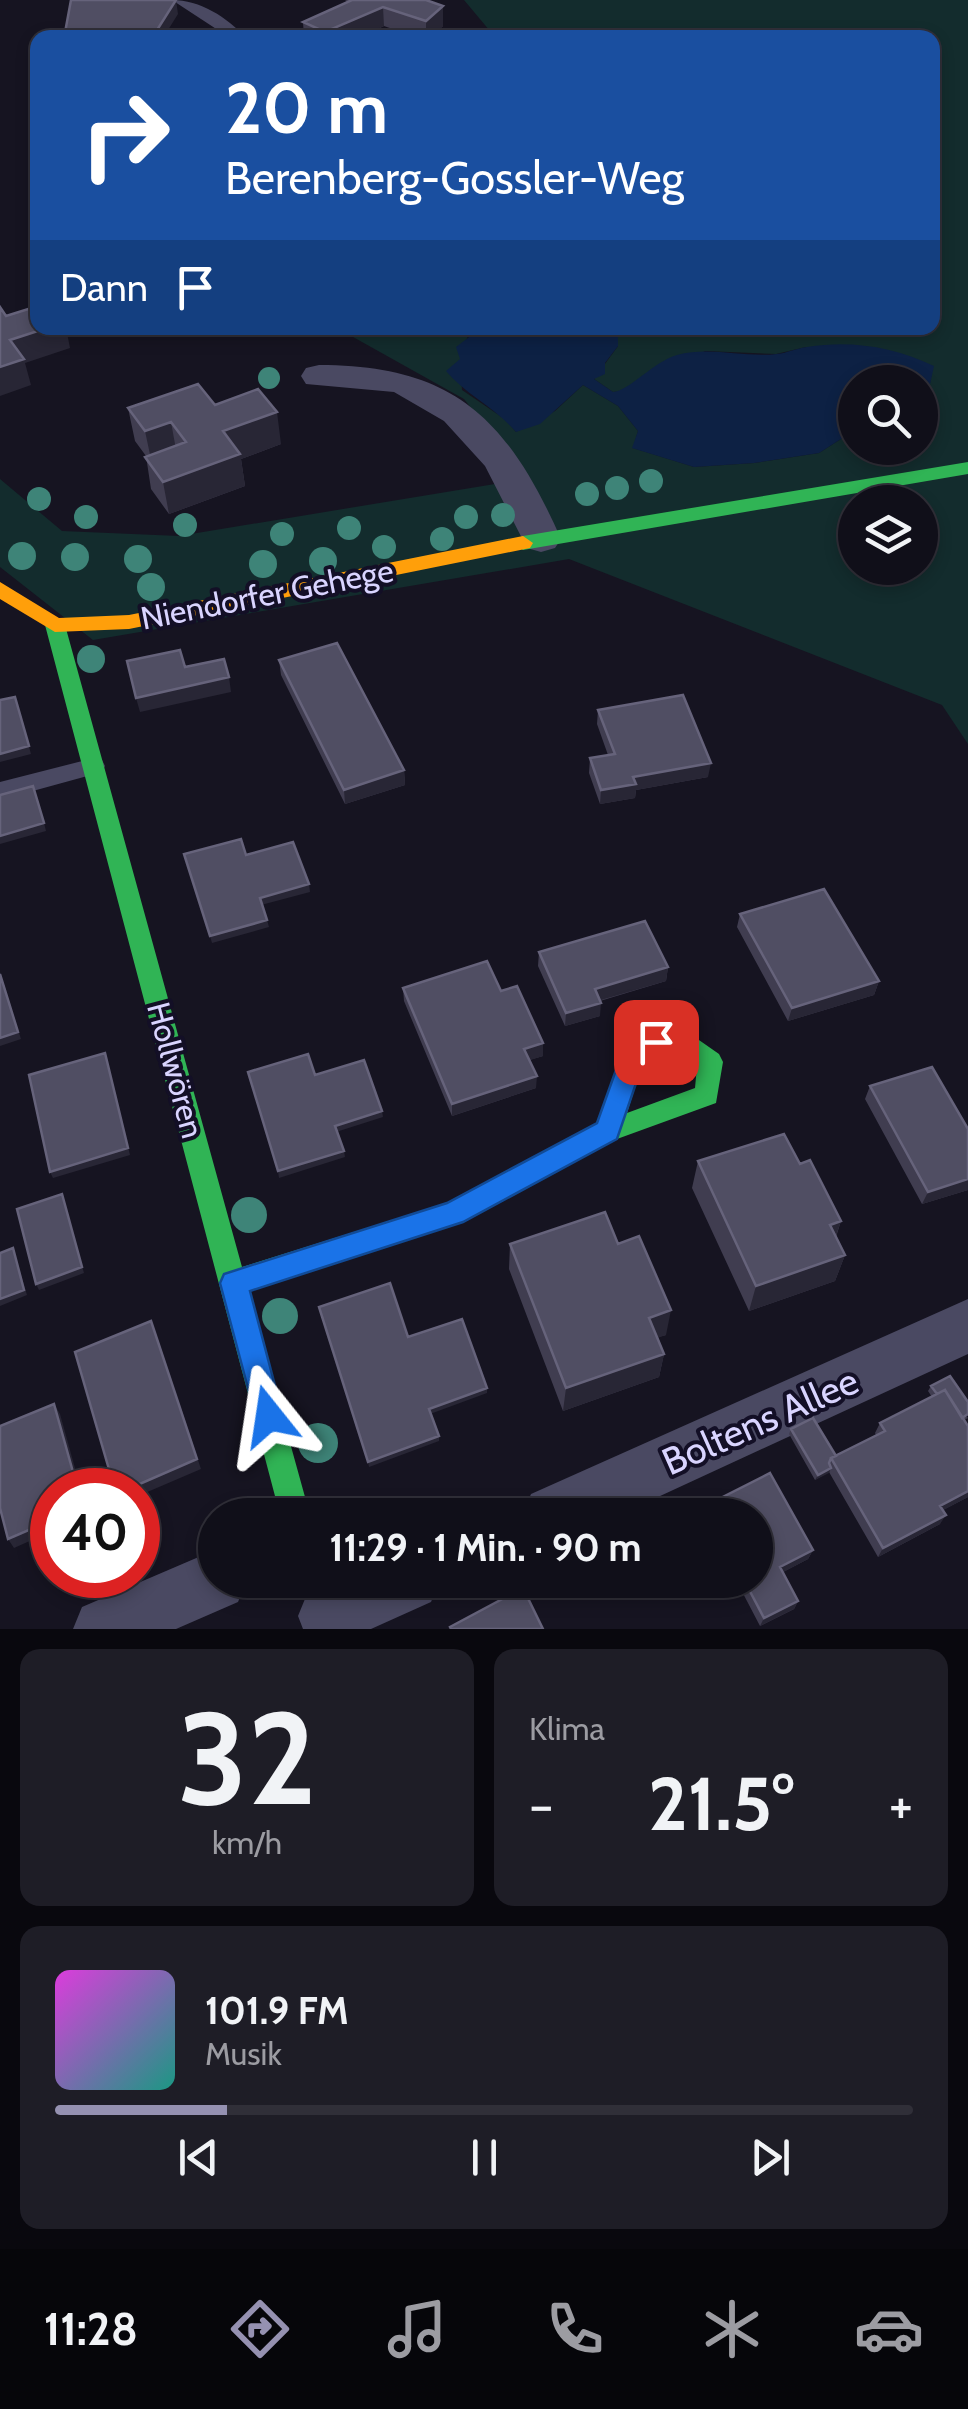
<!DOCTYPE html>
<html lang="de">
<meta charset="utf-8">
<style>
:root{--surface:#100f19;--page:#1e1d26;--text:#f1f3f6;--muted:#9c9ca2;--line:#302f38;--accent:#9591b1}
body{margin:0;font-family:Cabin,sans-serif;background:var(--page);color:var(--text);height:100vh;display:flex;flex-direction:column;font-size:38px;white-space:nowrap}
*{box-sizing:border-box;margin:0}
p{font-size:32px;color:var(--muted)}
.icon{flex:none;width:55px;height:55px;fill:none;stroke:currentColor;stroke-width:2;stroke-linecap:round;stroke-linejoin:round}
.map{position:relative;height:1629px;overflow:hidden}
.sheet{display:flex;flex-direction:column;gap:20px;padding:20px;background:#09080e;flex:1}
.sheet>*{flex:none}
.top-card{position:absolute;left:30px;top:30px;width:910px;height:305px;border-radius:20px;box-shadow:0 5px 15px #0003,0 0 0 2px var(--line);background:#1a4fa0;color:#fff;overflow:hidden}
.tools{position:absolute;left:838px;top:365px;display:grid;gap:20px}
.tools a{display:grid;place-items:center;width:100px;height:100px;border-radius:50%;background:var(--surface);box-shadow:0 5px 15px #0003,0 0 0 2px var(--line);font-size:50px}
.speed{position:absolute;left:30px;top:1468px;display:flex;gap:20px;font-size:50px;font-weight:700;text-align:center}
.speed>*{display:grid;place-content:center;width:130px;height:130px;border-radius:50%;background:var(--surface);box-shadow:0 5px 15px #0003,0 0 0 2px var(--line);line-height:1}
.speed .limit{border:15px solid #d22;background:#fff;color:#111}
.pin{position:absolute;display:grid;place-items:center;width:85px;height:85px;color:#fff;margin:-42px;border-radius:20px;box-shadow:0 5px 15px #0006}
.me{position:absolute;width:110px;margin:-55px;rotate:345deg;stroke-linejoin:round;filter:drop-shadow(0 0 8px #0008)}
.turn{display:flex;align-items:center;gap:35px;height:210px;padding:0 30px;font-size:45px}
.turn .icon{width:130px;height:130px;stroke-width:2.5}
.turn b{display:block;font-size:70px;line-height:85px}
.then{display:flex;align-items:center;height:95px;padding:0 30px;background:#0003;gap:20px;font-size:38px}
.big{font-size:75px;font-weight:800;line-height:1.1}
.sheet .widget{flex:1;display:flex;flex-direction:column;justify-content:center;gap:15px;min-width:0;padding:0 35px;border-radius:20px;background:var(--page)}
.sheet .dial{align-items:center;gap:0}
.dial b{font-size:130px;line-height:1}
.song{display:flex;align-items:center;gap:30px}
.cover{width:120px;height:120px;border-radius:15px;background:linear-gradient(135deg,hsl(300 70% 55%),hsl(170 70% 35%))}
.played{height:10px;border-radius:5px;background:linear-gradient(90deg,var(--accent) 20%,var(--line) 20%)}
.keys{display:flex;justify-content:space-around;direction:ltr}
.heat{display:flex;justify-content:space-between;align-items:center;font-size:55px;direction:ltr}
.sheet .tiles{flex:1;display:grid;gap:20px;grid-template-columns:1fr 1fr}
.widget:last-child{grid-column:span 2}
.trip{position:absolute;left:198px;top:1498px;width:575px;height:100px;border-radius:50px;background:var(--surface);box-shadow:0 5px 15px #0003,0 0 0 2px var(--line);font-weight:800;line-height:100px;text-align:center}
.menu{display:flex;height:160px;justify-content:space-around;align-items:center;background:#06060a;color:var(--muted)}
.menu .icon{width:70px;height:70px}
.menu .current{color:var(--accent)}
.menu b{font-size:45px;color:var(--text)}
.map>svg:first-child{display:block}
.green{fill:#132c2d;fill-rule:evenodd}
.water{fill:#0d2144}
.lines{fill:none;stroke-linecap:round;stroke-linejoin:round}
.lane{fill:#4a4962;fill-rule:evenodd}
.street{fill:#4a4962;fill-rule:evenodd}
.fast{fill:#30b455;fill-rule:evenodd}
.slow{fill:#ff9f0a;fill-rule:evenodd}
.tree{fill:#3e8478}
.wall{fill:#403d50}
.shaded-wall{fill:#282635}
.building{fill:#504e63;stroke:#66637b;stroke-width:2.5}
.route{fill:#1a73e8;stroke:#114b97;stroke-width:2.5}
.labels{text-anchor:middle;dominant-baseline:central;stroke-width:8;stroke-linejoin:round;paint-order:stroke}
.street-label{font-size:32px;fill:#d9d4ff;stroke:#130f26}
.near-street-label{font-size:38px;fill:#d9d4ff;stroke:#130f26}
</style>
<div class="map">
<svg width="968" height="1629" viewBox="0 0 968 1629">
<rect width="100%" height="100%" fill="#161421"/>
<!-- green -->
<path class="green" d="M464,0H968V744L942,705L569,559L93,640L0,567V479L62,531L179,536L495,484L522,472L464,399L337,328H481L469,333L460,359L462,390L506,420L516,432L555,411L583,385L618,406L638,431L633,448L694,467L754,463L819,453L855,430V448H920V392L929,389L933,366L806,347L776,354L705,351L625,391L613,392L594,379L618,346V328H932V38L495,37ZM855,502H920V568H855Z"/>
<!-- water -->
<path class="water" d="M481,328H618V346L605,363V374L594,379L613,392C629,391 653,362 677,355C711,346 744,358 777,354C787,353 797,348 807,347C852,340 893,347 934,366L929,389L920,392V382H855V430L819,453L754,463L694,467L632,448L638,431L618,406L583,385L540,424L516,432C496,408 466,395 446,371L460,359L456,347Z"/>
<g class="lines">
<!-- lane -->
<path class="lane" d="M172,0C200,0 227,17 246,38H230Z
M94,758L102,760L105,766L102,772L0,800V782Z"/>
<!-- street -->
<path class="street" d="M319,365C454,365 508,419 561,539L555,548L541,552L527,548L485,466L444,421L394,392L306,384L301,376L306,368Z
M968,1299V1354L619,1515H522L531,1494Z
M215,1550V1580H247L238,1602L176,1629H73L82,1607Z
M338,1580H440L431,1602L371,1629H303L298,1616L307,1594Z"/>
<!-- fast -->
<path class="fast" d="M968,462V474L523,550L513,543L523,536Z
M55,618L65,625L242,1267L447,1203L598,1123L626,1041L676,1024L719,1054L723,1062L716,1103L617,1139L462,1222L248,1291L310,1515H280L45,625ZM673,1047L697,1066L695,1088L627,1113L645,1056Z"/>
<!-- slow -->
<path class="slow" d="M523,536L533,543L530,548L129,629L55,632L0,599V582L59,618L129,615Z"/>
</g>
<!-- trees -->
<g class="tree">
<circle cx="269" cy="378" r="11"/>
<circle cx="651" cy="481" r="12"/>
<circle cx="617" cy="488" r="12"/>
<circle cx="587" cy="494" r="12"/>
<circle cx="39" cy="499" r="12"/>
<circle cx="503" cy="515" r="12"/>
<circle cx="86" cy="517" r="12"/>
<circle cx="466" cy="517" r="12"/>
<circle cx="185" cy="525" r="12"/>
<circle cx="349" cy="528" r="12"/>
<circle cx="282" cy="534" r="12"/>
<circle cx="442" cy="539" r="12"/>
<circle cx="384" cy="547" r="12"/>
<circle cx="22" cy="556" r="14"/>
<circle cx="75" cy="557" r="14"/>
<circle cx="138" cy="559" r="14"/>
<circle cx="323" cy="561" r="14"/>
<circle cx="263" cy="564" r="14"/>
<circle cx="151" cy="587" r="14"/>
<circle cx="91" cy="659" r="14"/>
<circle cx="249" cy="1215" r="18"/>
<circle cx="280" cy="1316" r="18"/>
<circle cx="318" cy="1443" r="20"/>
</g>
<!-- wall -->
<path class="wall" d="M345,0H426L443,6V26L430,38H418L384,26L359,38H304L303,22L348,2Z
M38,104V131L34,130L31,116Z
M215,405L281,444L241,459L245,486L169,514L151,489L146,456L135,441L128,408Z
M279,660L404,770L405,785L345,804L281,675Z
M598,710L708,777L636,790L635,798L600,804L589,773L590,758L608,755L597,724Z
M740,914L879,981L874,995L788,1021L737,927Z
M539,952L668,967L666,981L600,1001V1016L565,1026L538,966Z
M403,988L501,991L543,1056L529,1060L536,1088L452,1116L404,1001Z
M870,1086L968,1129V1190L922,1204L865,1099Z
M698,1161L800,1164L841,1221L836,1237L845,1255L835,1281L749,1311L692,1188Z
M510,1244H618L666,1335L658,1337L664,1354L659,1377L563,1411L509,1269Z
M931,1386L968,1418L964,1420L968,1497L943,1510L940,1524L878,1557L829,1472L815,1480L789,1434L791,1429L836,1456L876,1435L875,1433L880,1423L932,1397L928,1391Z
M770,1473L813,1550L808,1559L783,1572L798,1601L794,1609L760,1626L736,1580H755V1515H702L705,1506Z"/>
<!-- shaded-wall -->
<path class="shaded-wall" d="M176,0L178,14L163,38H152Z
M443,6V26L430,38H426V21Z
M383,7L384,26L359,38H326L325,32Z
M47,328H66L70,348L25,363L31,385L0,396V367L10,340Z
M277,412L281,444L241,459L245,486L169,514L163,482L223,431Z
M171,422L177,455L152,464L145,431Z
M229,677L231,692L140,712L136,698Z
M15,697L31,754L0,762V754Z
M711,763L708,777L636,790L635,798L600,804L601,790L633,777Z
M404,770L405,785L345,804L344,790Z
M44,823L46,831L0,844V836Z
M309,884L310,892L261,905L260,898Z
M267,920L269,927L212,943L210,936Z
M668,967L666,981L594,1002L595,989Z
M0,972L21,1039L0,1046Z
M879,981L874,995L788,1021L792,1008Z
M601,1003L600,1016L565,1026L566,1013Z
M543,1043V1056L524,1062V1049Z
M107,1060L130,1155L53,1178L50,1172Z
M537,1076L536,1088L452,1116V1104Z
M382,1111L383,1117L336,1132L335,1126Z
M344,1151L345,1157L279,1178L278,1171Z
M968,1179V1190L922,1204L928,1192Z
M62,1194L84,1273L39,1290L36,1284Z
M841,1221L832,1247L830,1225Z
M13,1248L27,1295L0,1306V1299Z
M845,1255L835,1281L749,1311L756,1286Z
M671,1310L666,1335L645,1342L649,1318Z
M155,1332L201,1469L138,1496V1490H126Z
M664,1354L659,1377L563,1411L566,1388Z
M487,1388V1393L430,1414L429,1409Z
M54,1404L60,1414L81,1490H78Z
M439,1436V1441L369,1467L368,1462Z
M831,1468L829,1473L815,1480L818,1475Z
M968,1491V1497L934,1515L940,1506Z
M946,1515L940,1524L878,1557L883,1548Z
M52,1520V1531L14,1548L8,1539Z
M813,1550L808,1559L776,1576L780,1567Z
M798,1601L794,1609L760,1626L764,1618Z"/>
<!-- building -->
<path class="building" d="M71,0H176L152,38H64Z
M352,0H426L443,6L426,21L383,7L325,32L303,22Z
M38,104V117L31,116Z
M38,306V328H47L10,340L24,359L0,367V307L6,316Z
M198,384L215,405L258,389L277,412L223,431L240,454L163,482L145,457L186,442L171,422L145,431L128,408Z
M337,643L404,770L344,790L279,660Z
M180,650L185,667L224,659L229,677L136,698L127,661Z
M683,695L711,763L633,777L636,784L601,790L590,758L615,754L598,710Z
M15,697L29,746L0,754V700Z
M33,786L44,823L0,836V795Z
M241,839L246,855L293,842L309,884L260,898L267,920L210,936L184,854Z
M824,889L879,981L792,1008L740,914Z
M645,921L668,967L595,989L601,1003L566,1013L539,952Z
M487,961L501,991L517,986L543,1043L524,1049L537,1076L452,1104L403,988Z
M0,974L18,1032L0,1038Z
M105,1053L128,1148L50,1172L29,1075Z
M308,1054L315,1075L364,1060L382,1111L335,1126L344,1151L278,1171L248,1072Z
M932,1067L968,1129V1179L928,1192L870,1086Z
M784,1134L800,1164L810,1160L841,1221L830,1225L845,1255L756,1286L698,1161Z
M62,1194L82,1267L36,1284L17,1209Z
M605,1212L618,1244L639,1236L671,1310L649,1318L664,1354L566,1388L510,1244Z
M13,1248L24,1290L0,1299V1253Z
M390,1283L408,1337L462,1319L487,1388L429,1409L439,1436L368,1462L319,1307Z
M151,1321L197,1459L126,1490H115L75,1352Z
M950,1376L968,1402V1414L962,1418L945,1390L937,1394L931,1386Z
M945,1390L968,1426V1491L940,1506L946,1515L883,1548L831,1458L885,1431L880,1423Z
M54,1404L78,1490H52V1520L8,1539L0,1508V1426Z
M813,1418L836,1456L831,1458L829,1463L831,1468L818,1475L791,1429Z
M770,1473L813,1550L780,1567L798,1601L764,1618L744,1580H755V1515H710L705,1506Z
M523,1588L543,1629H451L450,1627Z"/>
<!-- route -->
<path class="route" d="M656,1031L665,1035L668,1042L665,1050L645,1057L617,1139L463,1222L250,1291L283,1416L279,1426L269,1430L258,1426L220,1283L224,1274L447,1203L597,1123L626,1042Z"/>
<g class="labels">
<!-- street labels -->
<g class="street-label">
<text transform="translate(267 594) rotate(-11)">Niendorfer Gehege</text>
<text transform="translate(176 1070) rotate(75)">Hollwören</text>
</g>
<!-- near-street labels -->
<g class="near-street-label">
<text transform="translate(760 1421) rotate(-24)">Boltens Allee</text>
</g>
</g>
</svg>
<div class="tools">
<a><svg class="icon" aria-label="search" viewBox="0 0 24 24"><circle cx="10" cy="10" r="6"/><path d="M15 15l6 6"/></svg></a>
<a><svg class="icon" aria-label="layers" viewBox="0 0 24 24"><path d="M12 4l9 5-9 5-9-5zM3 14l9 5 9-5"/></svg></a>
</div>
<div class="speed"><div class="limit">40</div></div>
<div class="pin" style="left:656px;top:1042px;background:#d93025"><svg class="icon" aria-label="arrive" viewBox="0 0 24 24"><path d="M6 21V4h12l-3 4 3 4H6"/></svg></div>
<svg class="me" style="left:269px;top:1416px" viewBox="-20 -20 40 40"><path d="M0-17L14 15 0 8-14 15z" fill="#1a73e8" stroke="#fff" stroke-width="4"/></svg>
<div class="trip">11:29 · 1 Min. · 90 m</div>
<div class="top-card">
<div class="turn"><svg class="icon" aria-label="right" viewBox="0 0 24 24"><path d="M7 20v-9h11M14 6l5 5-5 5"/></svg><div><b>20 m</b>Berenberg-Gossler-Weg</div></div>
<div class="then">Dann<svg class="icon" aria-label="arrive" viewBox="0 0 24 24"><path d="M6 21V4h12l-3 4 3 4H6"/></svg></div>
</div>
</div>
<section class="sheet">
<div class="tiles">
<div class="widget dial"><b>32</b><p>km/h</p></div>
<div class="widget"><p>Klima</p>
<div class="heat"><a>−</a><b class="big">21.5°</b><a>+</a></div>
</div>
<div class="widget">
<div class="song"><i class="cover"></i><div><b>101.9 FM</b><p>Musik</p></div></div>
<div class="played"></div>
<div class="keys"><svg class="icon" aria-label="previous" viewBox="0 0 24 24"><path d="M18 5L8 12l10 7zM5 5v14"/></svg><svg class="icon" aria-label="pause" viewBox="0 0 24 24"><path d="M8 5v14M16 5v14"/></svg><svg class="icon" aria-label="next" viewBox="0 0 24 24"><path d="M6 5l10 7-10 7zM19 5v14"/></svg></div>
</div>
</div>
</section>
<nav class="menu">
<b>11:28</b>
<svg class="icon current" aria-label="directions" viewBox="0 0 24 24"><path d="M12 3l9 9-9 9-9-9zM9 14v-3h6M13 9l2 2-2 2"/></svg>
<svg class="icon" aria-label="music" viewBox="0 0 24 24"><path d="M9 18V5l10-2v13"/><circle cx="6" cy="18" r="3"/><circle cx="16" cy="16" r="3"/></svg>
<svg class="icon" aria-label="phone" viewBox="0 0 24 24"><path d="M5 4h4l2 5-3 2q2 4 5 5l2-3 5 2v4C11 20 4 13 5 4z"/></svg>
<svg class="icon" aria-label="climate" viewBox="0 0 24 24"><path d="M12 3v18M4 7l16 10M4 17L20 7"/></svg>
<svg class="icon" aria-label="car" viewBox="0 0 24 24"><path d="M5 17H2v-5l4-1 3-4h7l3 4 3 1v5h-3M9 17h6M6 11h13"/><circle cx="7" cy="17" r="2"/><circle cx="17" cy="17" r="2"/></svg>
</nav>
